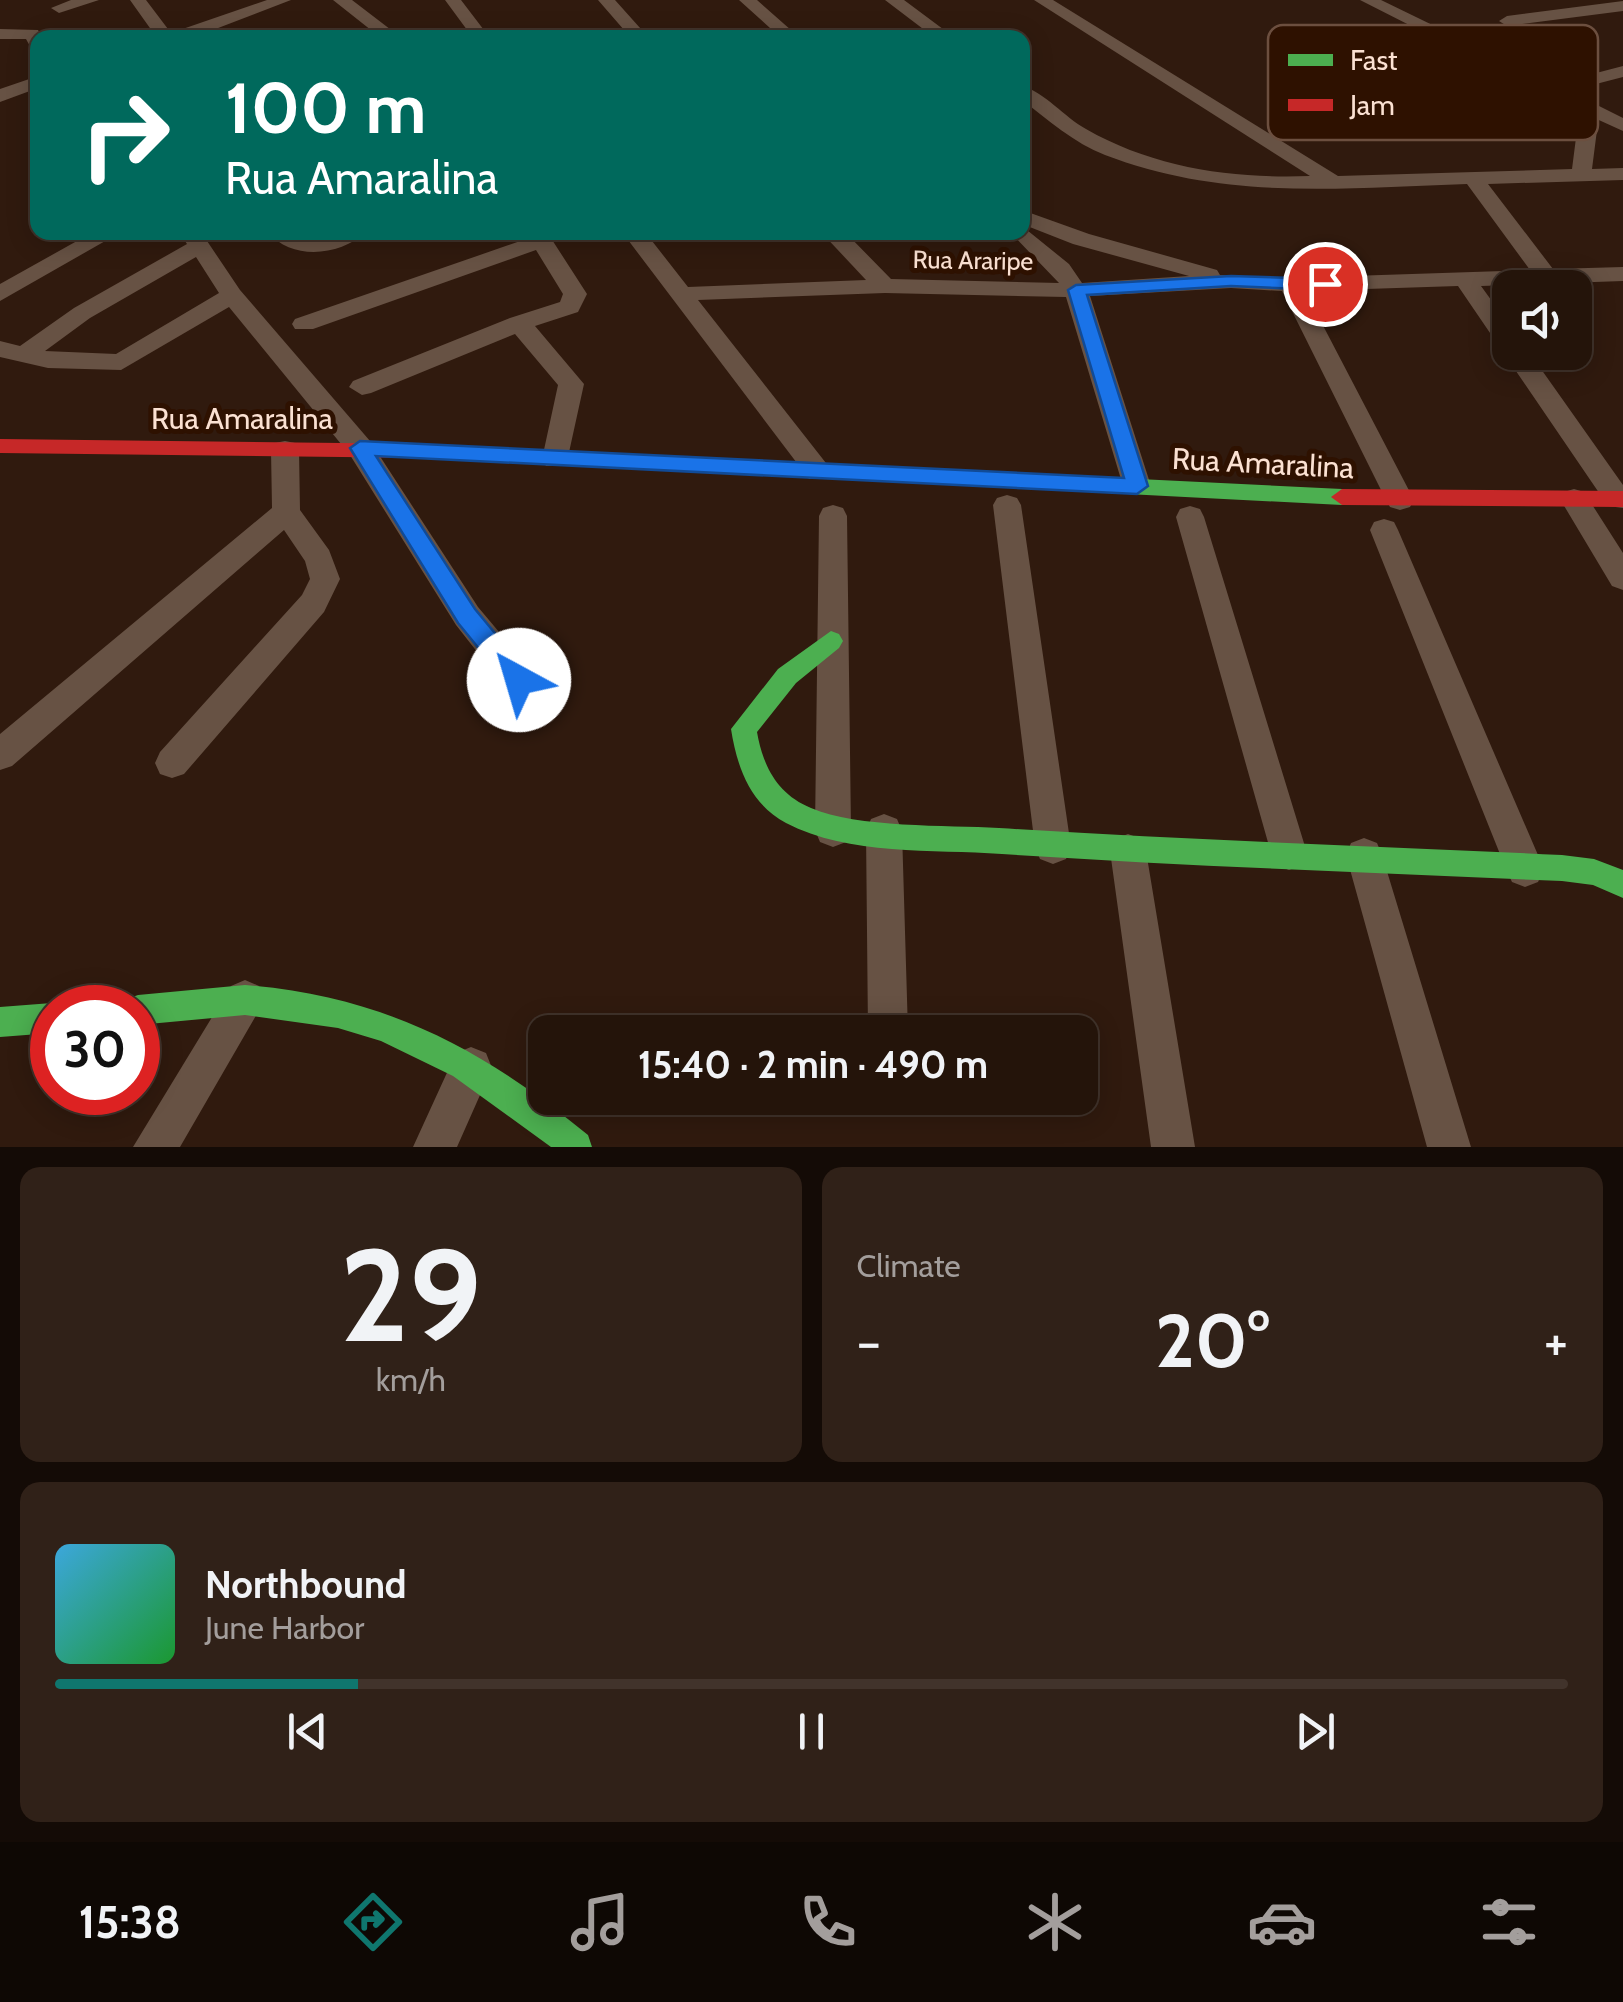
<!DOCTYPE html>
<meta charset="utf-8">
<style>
:root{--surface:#24140a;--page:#302118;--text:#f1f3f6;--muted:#a39e9c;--line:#41332b;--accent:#0f766e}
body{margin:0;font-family:Cabin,sans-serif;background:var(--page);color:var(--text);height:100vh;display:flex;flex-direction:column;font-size:38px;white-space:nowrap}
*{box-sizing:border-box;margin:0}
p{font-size:32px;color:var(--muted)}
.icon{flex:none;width:55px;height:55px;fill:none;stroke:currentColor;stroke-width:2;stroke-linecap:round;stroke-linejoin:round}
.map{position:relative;height:1147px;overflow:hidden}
.details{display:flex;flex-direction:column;gap:20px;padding:20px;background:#140b06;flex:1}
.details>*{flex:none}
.top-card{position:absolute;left:30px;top:30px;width:1000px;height:210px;border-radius:20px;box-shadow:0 5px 25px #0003,0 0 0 2px var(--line);background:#00695c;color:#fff;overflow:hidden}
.buttons{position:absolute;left:1492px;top:270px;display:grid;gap:20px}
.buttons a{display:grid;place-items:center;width:100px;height:100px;border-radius:20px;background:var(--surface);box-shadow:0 5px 25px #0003,0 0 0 2px var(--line);font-size:50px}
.speed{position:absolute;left:30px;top:985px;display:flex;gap:20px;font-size:50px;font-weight:700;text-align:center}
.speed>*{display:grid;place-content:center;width:130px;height:130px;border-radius:50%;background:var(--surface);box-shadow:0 5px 25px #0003,0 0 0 2px var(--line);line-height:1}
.speed .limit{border:15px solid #d22;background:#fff;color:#111}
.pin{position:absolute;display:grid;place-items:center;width:85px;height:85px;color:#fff;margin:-42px;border:5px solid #fff;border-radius:50%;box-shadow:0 2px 10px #0007}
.me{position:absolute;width:110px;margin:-55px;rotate:321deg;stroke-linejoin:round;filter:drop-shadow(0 0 8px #0008)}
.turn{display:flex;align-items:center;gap:35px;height:210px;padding:0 30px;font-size:45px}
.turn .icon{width:130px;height:130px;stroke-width:2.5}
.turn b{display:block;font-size:70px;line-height:85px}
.big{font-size:75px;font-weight:800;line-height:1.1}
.details .widget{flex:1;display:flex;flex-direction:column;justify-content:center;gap:15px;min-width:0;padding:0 35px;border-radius:20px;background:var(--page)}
.details .dial{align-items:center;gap:0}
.dial b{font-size:130px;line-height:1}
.song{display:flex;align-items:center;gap:30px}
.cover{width:120px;height:120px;border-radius:15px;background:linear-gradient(135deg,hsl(200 70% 55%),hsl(130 70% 35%))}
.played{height:10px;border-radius:5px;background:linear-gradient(90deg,var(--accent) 20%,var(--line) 20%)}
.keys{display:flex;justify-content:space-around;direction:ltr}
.heat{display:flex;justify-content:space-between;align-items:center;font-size:55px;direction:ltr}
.details .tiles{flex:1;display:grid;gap:20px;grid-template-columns:1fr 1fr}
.widget:last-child{grid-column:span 2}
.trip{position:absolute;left:528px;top:1015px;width:570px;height:100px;border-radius:20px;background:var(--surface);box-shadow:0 5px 25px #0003,0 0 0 2px var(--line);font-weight:800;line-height:100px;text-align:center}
.menu{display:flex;height:160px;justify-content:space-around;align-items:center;background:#0e0804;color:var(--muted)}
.menu .icon{width:70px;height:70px}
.menu .current{color:var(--accent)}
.menu b{font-size:45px;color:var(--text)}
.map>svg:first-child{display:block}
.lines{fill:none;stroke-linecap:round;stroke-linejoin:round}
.street{fill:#675244;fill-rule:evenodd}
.fast{fill:#4caf50;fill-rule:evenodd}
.jam{fill:#c62828;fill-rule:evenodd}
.route{fill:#1a73e8;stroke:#114b97;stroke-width:2.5}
.labels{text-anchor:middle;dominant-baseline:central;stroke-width:10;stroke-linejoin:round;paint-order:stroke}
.far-street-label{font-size:25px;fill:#fbe1d2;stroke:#2e1100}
.street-label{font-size:30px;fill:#fbe1d2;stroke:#2e1100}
.key{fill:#2e1100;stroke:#6c4f3f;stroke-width:2.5}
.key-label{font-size:28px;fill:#fbe1d2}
</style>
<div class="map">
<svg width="1623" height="1147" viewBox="0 0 1623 1147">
<rect width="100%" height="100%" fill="#301a0e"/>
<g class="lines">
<!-- street -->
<path class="street" d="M71,0H99L59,13L51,8Z
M130,0H146L171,33L267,0H291L192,38H157Z
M333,0H352L399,36L381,38Z
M445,0H461L490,38H473Z
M598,0H615L649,38H631Z
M739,0H757L800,38H781Z
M885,0H904L955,38H935Z
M1034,0H1053L1338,176L1572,169L1577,130L1565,104L1360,0H1381L1554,84L1623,66V77L1569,91L1623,118V131L1590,116L1597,130L1592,169L1623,168V180L1488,184L1553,269L1623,267V281L1481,286L1510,326V352H1529L1623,485V508L1608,506L1458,286L1305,291L1414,500L1410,507L1400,510L1390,507L1386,500L1282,291L1231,288L1090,296L1151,486L1147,493H1127L1123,486L1066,297L885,293L698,300L833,472L829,479H809L622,232H645L688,287L866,280L821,232H845L891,279L1059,283L1010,232H1022V226L1069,264L1082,283L1189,276L1073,244L1022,224V210L1089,234L1217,270L1220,275L1290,278L1530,270L1467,184C1342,188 1225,201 1105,155C1074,143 1048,120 1022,100V86C1046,93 1064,117 1086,129C1154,168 1233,179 1310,176Z
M1623,1V11L1507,26L1499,21L1507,16Z
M0,29L38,30L42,38H38V51L32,50L26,39H0Z
M38,76V88L0,102V89Z
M93,232H121L0,301V284Z
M179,232H201L240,290L370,441L478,607L531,670L535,680L531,690L519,694L507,690L456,625L350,455L229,307L121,370L48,368L0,357V341L20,346L74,308L187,244ZM196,257L219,293L116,354L45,351L90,318Z
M268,232H292L305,239L334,232H366C340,256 292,261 268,232Z
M525,232H547L587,294L578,312L535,326L584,384L566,466H546L542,459L558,385L515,334L371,393L362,395L349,387L353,381L510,318L560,302L563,294L536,250L313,329H295L292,324L295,319L529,238Z
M285,441L295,443L299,450L300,510L329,550L340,579L324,612L184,774L172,778L160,774L155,763L160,752L302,595L310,579L305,561L284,530L12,766L0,770V734L272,508L271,450L275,443Z
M1574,489L1584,492L1623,553V590L1612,586L1560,499L1564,492Z
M1007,495L1017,498L1021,505L1071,847L1066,859L1053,864L1040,859L1035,847L993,505L997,498Z
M833,505L843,508L847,516L851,830L846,842L833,847L820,842L815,830L819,516L823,508Z
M1190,506L1200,509L1204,517L1307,853L1302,865L1289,870L1276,865L1271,853L1176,517L1180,509Z
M1384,519L1394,522L1398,530L1544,869L1538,882L1525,887L1512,882L1506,869L1370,530L1374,522Z
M884,814L897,819L902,831L908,1032H868L866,831L871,819Z
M1128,834L1141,839L1146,851L1195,1147H1151L1110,851L1115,839Z
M1364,838L1377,843L1382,855L1471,1147H1427L1346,855L1351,843Z
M245,980L259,986L265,1000L180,1147H133L231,986Z
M471,1047L486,1053L492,1068L457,1147H413L456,1053Z"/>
<!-- fast -->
<path class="fast" d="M429,444L1342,489L1353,497L1342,505L429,458L419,451Z
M831,631L839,634L843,641L839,648L796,683L757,732C763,766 777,794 811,808C857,828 947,825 999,828C1187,840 1374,846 1562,855L1594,859L1623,870V898L1593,885L1562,881C1375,873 1188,866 1002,854C933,849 849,856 786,823C750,804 737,767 731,729L778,669Z
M245,985C383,996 482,1048 588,1135L592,1147H551L453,1076L381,1041L338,1028L245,1015L138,1025V1008H124L127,999L138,995Z
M52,1003L63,1008H52V1033L0,1037V1007Z"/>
<!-- jam -->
<path class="jam" d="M0,439L429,444L439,451L429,458L0,453Z
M1342,489L1623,491V507L1342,505L1331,497Z"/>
</g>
<!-- route -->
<path class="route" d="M1231,276L1325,279L1334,284L1325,290L1231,286L1087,295L1148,486L1137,494L376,456L475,609L528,673L532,680L528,688L519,691L511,688L458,623L350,448L360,441L1124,478L1068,290L1076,285Z"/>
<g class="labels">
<!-- far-street labels -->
<g class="far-street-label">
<text transform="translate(973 260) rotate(1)">Rua Araripe</text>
</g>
<!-- street labels -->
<g class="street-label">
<text x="242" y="418">Rua Amaralina</text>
<text transform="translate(1263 463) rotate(3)">Rua Amaralina</text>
</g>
</g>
<!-- legend -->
<rect x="1268" y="25" width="330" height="115" rx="15" class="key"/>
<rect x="1288" y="54" width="45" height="12" fill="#4caf50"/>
<rect x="1288" y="99" width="45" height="12" fill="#c62828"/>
<g class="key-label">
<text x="1350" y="70">Fast</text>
<text x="1350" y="115">Jam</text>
</g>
</svg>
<div class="buttons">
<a><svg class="icon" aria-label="sound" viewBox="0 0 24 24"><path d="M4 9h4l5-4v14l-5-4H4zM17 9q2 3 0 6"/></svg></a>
</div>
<div class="speed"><div class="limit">30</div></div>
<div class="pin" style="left:1325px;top:284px;background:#d93025"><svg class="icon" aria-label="arrive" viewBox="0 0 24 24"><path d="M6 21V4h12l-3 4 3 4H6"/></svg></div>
<svg class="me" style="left:519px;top:680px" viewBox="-20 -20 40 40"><circle r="19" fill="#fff"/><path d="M0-13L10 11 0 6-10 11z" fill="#1a73e8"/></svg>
<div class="trip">15:40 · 2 min · 490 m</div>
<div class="top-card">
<div class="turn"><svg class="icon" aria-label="right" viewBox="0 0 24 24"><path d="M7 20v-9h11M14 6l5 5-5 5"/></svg><div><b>100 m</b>Rua Amaralina</div></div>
</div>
</div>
<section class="details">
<div class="tiles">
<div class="widget dial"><b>29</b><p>km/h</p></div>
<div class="widget"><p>Climate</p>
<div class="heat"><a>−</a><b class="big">20°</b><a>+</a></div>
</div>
<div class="widget">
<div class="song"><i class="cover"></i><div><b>Northbound</b><p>June Harbor</p></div></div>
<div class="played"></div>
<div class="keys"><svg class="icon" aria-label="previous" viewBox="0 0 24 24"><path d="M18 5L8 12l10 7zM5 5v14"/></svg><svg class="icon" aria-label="pause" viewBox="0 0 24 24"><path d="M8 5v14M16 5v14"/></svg><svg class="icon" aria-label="next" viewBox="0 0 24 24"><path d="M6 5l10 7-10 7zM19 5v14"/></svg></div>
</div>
</div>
</section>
<nav class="menu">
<b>15:38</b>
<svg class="icon current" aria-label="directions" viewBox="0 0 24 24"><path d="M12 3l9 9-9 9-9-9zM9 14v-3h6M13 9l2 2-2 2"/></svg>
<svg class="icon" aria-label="music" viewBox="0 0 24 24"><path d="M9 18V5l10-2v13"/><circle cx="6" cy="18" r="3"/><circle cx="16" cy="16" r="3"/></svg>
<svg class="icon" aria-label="phone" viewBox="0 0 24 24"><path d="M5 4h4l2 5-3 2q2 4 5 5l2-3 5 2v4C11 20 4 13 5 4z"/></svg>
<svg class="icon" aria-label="climate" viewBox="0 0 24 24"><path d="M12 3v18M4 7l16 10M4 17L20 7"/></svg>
<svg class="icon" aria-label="car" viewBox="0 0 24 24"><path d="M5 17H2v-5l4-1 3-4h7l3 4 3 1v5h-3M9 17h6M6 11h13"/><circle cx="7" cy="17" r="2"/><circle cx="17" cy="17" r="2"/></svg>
<svg class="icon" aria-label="filters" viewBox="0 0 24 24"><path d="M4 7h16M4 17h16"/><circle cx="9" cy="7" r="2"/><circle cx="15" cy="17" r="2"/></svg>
</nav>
